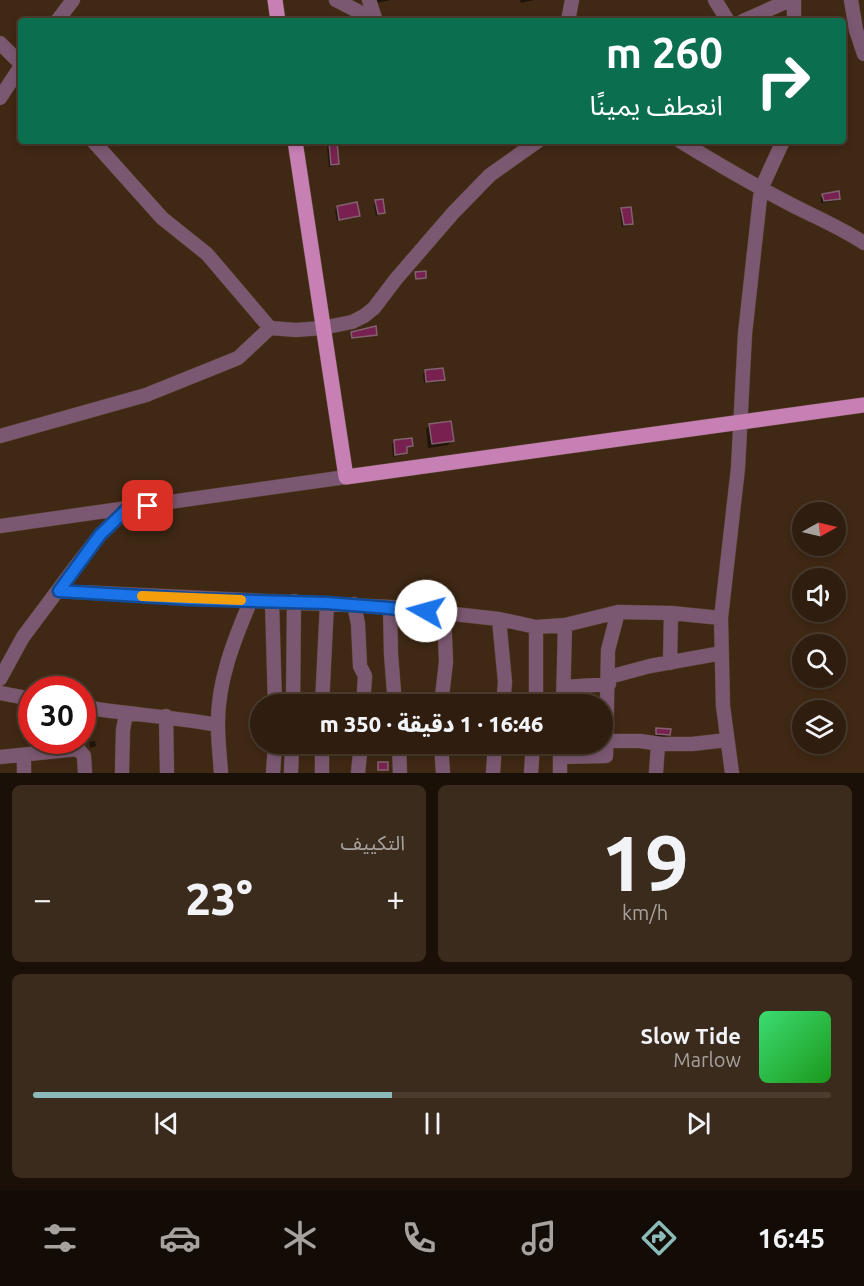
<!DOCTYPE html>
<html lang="ar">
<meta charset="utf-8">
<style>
:root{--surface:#2f1e0f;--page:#3b2b1d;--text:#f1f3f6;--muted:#a7a29e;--line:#4a3c2f;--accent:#8bbbb9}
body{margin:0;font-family:Ubuntu,"Noto Sans Arabic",sans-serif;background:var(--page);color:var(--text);direction:rtl;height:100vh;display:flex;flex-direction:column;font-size:22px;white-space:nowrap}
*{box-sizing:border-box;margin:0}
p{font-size:20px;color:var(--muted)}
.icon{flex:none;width:33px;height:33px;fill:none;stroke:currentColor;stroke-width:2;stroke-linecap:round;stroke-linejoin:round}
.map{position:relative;height:773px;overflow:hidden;direction:ltr}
.sheet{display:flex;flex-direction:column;gap:12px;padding:12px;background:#1a1008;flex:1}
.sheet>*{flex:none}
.guide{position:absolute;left:18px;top:18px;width:828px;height:126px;border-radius:6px;box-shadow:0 3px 9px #0003,0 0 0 2px var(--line);direction:rtl;background:#0b6e4f;color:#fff;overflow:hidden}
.needle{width:39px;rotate:82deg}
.buttons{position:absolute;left:792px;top:502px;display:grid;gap:12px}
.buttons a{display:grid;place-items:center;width:54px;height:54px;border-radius:50%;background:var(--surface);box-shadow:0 3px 9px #0003,0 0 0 2px var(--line);font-size:30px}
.speed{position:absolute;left:18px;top:676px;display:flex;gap:12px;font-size:30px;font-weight:700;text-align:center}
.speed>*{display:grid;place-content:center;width:78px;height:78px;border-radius:50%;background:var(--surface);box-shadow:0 3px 9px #0003,0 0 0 2px var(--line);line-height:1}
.speed .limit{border:9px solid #d22;background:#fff;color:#111}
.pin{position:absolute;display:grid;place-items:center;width:51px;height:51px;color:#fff;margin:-26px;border-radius:12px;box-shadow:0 3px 9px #0006}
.me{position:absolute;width:66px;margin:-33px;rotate:277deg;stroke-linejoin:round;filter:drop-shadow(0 0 4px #0008)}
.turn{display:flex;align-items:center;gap:21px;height:126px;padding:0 24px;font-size:27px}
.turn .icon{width:78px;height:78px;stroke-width:2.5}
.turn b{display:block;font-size:42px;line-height:51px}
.big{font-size:45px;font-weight:800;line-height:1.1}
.sheet .card{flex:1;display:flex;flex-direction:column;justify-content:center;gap:9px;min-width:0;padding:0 21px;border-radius:9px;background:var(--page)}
.sheet .dial{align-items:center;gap:0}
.dial b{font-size:78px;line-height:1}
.song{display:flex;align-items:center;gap:18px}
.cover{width:72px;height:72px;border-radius:9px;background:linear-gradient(135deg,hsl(140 70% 55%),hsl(120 70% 35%))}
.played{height:6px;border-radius:3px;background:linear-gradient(90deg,var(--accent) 45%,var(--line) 45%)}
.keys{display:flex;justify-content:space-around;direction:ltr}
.heat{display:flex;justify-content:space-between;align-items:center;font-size:33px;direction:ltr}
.sheet .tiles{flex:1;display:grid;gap:12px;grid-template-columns:1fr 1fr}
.card:last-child{grid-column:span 2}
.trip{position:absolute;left:250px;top:694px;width:363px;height:60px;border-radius:30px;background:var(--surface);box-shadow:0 3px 9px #0003,0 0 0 2px var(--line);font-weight:800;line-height:60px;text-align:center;direction:rtl}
.tabs{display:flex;height:96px;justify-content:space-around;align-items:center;background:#130c06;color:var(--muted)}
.tabs .icon{width:42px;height:42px}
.tabs .current{color:var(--accent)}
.tabs b{font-size:27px;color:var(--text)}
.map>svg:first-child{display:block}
.shadow{fill:#0007}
.building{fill:#782150;stroke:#82616f;stroke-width:1.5}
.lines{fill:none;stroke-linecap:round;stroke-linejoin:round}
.minor-casing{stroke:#594431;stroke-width:15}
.major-casing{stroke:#594431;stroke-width:16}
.minor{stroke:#7b5871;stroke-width:14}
.major{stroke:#c780b4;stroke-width:15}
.route-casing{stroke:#114b97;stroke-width:15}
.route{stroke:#1a73e8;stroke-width:10}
.slow{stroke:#f59e0b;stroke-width:10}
</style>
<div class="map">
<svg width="864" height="773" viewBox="0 0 864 773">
<rect width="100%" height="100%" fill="#3f2814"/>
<!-- shadow -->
<path class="shadow" d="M375,0H391L377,3Z
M520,0H534L521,3Z
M329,144L337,164L335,166L329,167L327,147Z
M823,195L838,198L836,201L821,203V198Z
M376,202L384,212L376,216L374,204Z
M337,207L358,215L355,218L337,221L335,210Z
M622,210L632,223L629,226L622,227L620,212Z
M426,371L443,379L440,382L424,383L423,374Z
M430,425L452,441L448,445L428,448L426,429Z
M394,442L411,445L405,448L406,453L403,455L393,457L392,444Z
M657,730L669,734L666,737L654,736Z
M95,741L96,746L90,748L89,742Z"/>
<!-- building -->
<path class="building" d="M337,142L339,164L331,165L329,143Z
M839,191L840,199L824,201L822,194Z
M383,199L385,213L378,214L375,200Z
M357,202L360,216L339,220L337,206Z
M631,207L633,224L624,225L621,208Z
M426,271V278L416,279L415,272Z
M376,326L377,335L352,338L351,332Z
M443,368L445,380L426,382L425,370Z
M451,421L454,441L432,444L429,424Z
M412,438L413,446L407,447V453L395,455L394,440Z
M590,696L591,705H579L578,697Z
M656,728L671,729L670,735L656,734Z
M378,762H388V770H378Z"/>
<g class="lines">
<defs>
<path id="minor" d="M336,0L377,21
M369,0L376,21
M715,0L728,21
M851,0L856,30L864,54
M57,21L73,0
M568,21L572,0
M743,21L790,0
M794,21V0
M0,43L21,64
M0,98L21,66
M93,141L162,218L207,254L270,328L296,330L322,328L352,322L364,316L374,308L396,279L453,213L490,175L538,141
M680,141C716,163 752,184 790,204C815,217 840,227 864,243
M0,436L146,395L238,358L270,328
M0,526L346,477
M59,591L390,607L499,619L536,627L565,625L618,612L671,613L721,618
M272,601L275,705
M354,604L358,624L360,666L365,676L363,705
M390,607L391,654L395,705
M499,619L505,682L503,705
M536,627V705
M670,663L671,613
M609,677L650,666L722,653
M0,679L23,637L76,566L100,535L127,509
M565,687L609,684
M0,693L32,699
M293,705L294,601
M322,705L327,603
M441,705L446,662L444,613
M563,705L565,625
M82,707C128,714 173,717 218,725
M166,716L167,773
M607,741H640L661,744H692L727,740
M399,744L400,773
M441,744L443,773
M362,746L379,744
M24,755V773
M0,757L78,749L84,756L85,773
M560,757L606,756L608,650L618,612
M122,773L123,730L126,714
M221,773C220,757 218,742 218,726C217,682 234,640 251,600
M273,773L275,744
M291,773L292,744
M322,773V744
M358,773L361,744
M493,773L495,744
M531,773L533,744
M560,773V744
M656,773L658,744
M732,773L723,706L721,618L738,468L745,334L761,189L783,141"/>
<path id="major" d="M275,0L278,21
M295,141L346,477L864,405"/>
</defs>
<!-- minor casing -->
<use href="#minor" class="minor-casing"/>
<!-- major casing -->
<use href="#major" class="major-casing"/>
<!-- minor -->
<use href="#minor" class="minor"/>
<!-- major -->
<use href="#major" class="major"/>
</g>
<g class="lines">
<defs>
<path id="route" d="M148,506L127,509L100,535L59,591L189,599L327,603L426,611"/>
</defs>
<!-- route casing -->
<use href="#route" class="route-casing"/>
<!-- route -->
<use href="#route" class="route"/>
<!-- slow -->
<path class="slow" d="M142,596L241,600"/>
</g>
</svg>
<div class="buttons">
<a><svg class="needle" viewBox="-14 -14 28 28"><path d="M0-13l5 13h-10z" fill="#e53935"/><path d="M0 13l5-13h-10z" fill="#a7a29e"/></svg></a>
<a><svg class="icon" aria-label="sound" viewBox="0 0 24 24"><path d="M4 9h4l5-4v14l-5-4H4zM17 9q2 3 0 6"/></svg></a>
<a><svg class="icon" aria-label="search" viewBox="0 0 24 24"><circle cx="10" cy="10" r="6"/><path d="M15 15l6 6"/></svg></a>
<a><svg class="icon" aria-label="layers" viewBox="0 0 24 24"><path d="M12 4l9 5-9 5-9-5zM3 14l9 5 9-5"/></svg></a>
</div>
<div class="speed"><div class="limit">30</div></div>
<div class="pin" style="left:148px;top:506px;background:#d93025"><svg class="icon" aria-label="arrive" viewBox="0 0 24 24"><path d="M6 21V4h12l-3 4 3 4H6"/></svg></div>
<svg class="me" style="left:426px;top:611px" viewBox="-20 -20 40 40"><circle r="19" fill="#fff"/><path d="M0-13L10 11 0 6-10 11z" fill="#1a73e8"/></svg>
<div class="trip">16:46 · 1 دقيقة · 350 m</div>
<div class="guide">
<div class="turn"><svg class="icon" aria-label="right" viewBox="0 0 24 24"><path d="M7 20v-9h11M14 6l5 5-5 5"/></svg><div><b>260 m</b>انعطف يمينًا</div></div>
</div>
</div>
<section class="sheet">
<div class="tiles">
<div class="card dial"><b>19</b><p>km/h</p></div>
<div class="card"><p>التكييف</p>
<div class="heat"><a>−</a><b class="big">23°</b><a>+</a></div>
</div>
<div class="card">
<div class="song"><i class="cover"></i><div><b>Slow Tide</b><p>Marlow</p></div></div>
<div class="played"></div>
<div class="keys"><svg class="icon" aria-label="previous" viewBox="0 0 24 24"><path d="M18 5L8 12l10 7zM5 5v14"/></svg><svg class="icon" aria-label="pause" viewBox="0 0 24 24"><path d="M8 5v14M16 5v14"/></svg><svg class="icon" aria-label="next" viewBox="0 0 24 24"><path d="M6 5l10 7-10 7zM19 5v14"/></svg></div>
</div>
</div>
</section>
<nav class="tabs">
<b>16:45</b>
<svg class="icon current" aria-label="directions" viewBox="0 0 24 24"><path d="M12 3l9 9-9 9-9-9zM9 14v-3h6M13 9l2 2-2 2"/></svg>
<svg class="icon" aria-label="music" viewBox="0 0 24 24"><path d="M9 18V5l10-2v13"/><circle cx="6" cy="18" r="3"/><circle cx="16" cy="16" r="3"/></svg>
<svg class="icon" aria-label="phone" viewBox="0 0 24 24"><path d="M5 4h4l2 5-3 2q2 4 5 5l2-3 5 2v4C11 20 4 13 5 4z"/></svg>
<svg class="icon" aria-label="climate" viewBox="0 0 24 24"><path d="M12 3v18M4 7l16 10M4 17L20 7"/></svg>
<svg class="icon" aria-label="car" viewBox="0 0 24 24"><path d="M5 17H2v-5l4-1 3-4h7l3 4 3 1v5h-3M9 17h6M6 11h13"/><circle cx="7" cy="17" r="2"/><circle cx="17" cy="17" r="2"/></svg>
<svg class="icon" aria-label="filters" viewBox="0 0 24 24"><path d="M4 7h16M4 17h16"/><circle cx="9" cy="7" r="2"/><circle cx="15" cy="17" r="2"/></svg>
</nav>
